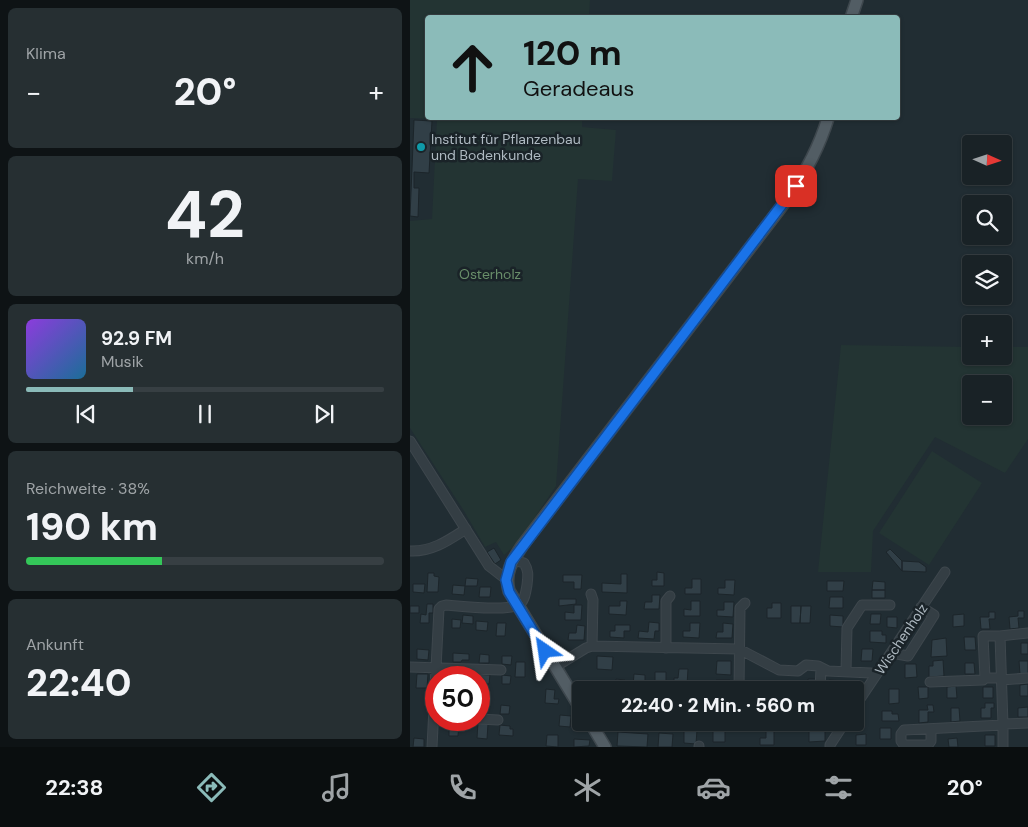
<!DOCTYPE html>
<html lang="de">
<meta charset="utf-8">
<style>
:root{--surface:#192226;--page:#262f32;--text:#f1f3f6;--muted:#9fa4a7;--line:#373f43;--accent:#8bbbb9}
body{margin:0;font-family:"DM Sans",sans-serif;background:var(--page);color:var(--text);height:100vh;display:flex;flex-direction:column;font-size:19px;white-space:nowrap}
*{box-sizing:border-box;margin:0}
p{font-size:16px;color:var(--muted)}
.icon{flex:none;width:28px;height:28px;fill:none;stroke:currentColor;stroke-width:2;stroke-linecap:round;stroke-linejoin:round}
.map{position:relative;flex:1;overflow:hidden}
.panel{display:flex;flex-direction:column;gap:8px;padding:8px;background:#0e1315;width:410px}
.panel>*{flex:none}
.top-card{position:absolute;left:15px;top:15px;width:475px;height:105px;border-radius:5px;box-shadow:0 1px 4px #0004,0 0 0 1px var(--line);background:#8bbbb9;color:#111;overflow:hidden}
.needle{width:32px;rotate:93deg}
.controls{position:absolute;left:552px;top:135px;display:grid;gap:10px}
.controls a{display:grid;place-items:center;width:50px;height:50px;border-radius:5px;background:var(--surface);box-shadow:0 1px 4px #0004,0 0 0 1px var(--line);font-size:25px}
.speed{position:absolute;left:15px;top:666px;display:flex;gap:10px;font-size:25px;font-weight:700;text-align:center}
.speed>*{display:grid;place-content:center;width:65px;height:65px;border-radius:50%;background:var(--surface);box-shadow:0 1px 4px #0004,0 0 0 1px var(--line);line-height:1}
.speed .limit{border:8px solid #d22;background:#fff;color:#111}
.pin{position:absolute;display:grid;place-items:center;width:42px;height:42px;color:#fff;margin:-21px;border-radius:10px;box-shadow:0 2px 8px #0006}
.me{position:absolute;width:55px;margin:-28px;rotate:328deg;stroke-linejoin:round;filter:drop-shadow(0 0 4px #0008)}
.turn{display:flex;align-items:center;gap:18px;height:105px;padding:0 15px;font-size:22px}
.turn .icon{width:65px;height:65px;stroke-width:2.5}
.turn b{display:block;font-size:35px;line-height:42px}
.big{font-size:38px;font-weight:800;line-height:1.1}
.panel .widget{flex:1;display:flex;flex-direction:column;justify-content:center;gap:8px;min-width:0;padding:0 18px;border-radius:8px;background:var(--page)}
.panel .dial{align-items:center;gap:0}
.dial b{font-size:65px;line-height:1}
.song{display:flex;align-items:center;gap:15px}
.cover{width:60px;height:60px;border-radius:8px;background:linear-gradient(135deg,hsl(270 70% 55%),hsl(200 70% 35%))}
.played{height:5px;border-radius:2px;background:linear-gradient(90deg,var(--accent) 30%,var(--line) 30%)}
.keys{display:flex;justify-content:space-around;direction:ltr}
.heat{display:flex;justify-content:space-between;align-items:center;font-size:28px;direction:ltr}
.charge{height:8px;border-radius:4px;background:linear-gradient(90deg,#34c759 38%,var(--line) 0)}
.trip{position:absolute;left:162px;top:681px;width:292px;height:50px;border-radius:5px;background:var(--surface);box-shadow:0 1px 4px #0004,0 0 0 1px var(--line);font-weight:800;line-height:50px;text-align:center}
.tabs{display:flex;height:80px;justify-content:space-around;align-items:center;background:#0a0e0f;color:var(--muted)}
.tabs .icon{width:35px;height:35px}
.tabs .active{color:var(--accent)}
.tabs b{font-size:22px;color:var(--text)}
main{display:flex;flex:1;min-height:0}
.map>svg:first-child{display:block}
.green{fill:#233433;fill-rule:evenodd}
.building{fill:#313f47;stroke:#1c252a}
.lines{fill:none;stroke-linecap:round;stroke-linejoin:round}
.minor-casing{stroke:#3e474d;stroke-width:11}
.major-casing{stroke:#3e474d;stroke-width:14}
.minor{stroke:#343e44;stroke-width:9}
.major{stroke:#525d64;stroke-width:11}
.route-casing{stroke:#114b97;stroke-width:12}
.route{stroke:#1a73e8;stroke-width:9}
.culture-dot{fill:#0f9aa8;stroke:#1a2328;stroke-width:2}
.labels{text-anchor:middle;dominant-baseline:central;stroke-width:5;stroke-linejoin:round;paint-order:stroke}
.poi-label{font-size:14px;fill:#aeb9c1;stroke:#1a2328;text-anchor:start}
.park-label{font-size:14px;fill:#698e6a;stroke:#1a2328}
.street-label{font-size:14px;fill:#aeb9c1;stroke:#1a2328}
</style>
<main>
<section class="panel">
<div class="widget"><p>Klima</p>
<div class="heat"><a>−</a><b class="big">20°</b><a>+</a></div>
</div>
<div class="widget dial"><b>42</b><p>km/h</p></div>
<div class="widget">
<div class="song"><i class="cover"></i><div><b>92.9 FM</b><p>Musik</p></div></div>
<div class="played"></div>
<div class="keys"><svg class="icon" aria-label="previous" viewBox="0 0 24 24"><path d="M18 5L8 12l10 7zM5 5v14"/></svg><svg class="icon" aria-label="pause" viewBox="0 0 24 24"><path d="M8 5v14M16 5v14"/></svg><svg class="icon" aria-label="next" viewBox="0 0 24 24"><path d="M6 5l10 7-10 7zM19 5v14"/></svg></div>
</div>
<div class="widget"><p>Reichweite · 38%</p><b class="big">190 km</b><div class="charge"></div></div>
<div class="widget"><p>Ankunft</p><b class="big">22:40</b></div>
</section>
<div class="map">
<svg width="618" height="747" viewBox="0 0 618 747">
<rect width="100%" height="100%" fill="#212d33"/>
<!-- green -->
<path class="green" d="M0,0H180L179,17L18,18V118H172V127L206,130L202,181L168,179L146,486L107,544L94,555L86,542L75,547L54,511L0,428V221L22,219L27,119L0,118Z
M431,345L561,347V356H594V347H618V439L595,473L525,437L463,531L461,572H408ZM561,384H594V416H561Z
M522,451L572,483L519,565L469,533Z"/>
<!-- building -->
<path class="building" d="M4,120L22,121L19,173L4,172V188H9L8,217L0,216Z
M84,548L91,560L85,564L77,552Z
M480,549L492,561V571L476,552Z
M492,561L509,562L516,567V572L492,571Z
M247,572L254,573V586H242V580H247Z
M18,573H24V576L29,577L28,592H17Z
M211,574H217V593L192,592V583L211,584Z
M153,575H172L171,589H164V582H153Z
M56,578L68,579L67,586H55Z
M282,579H291V594H275V588H282Z
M315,580H325L324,595L308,594V588H315Z
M417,581H434L433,591H417Z
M463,581L475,582V590H462Z
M3,584H15L14,593L3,592Z
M43,585L55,586L54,595L42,594Z
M70,587H81L80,597H69Z
M462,590H475V598H462Z
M242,595H250L249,609H234L235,602H242Z
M420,597H433V608H419Z
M149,599H166V604L149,606Z
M210,601H217L216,615L199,614V606H210Z
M281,601H290V616H274V609L281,610Z
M314,602H324L323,617L307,616V610H314Z
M362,603H371V618H357V608H362Z
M17,604H23V613H19V623H10L11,614L16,615Z
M164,605H172L171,620H155V612L164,613Z
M0,606H9V613H0Z
M381,606H391L390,623H381Z
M391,606H401L400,623H390Z
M608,611H614V618H608L609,628L600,629L599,617L608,616Z
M579,612H585V619H579L580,629H571L570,617H579Z
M461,614H471L470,624H460Z
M554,614V626L543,627V615Z
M53,615L63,616V624L52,623Z
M420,615L433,616V627L420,626Z
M477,617H487V628L477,627Z
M42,619L51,620L50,628H42Z
M66,621L78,622L77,631L66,630Z
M239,622L249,623V631H245L244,639L228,638L229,631L238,632Z
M87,623H96L95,636H86Z
M280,623H290L289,638L273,637V631H280Z
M313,623L323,624L322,638H306L307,632H313Z
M167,625L175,626L174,640H158L159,633H166Z
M205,625H220V631H214V638L200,637V631H205Z
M460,631H472V635H476V643L460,642Z
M554,637H565L566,650H555Z
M536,638L537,656L521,657L522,640Z
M611,643H618V654H611Z
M7,649L19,650L18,660L7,659Z
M452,649H463L462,661H451Z
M43,653L59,654V660H52L51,662H43Z
M70,654L79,655V663H69Z
M92,656H102L101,665L92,664Z
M187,656L203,657L202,670L187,669Z
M533,660L534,676L519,677V666H523V661Z
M307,661H321V675L306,674Z
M609,661H618V674H610Z
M106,662H115V677H105Z
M555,663H564L565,674H555Z
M495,664H506L507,677L495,678Z
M269,669H278L277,685L264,684V678H268Z
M245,672H256V683H245Z
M7,674H18L17,688H6Z
M64,674L80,675L79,684L70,683L69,678H64Z
M224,674L235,675V686H223Z
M92,675L101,676L100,684H92Z
M206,679L215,680V690H201V685L206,686Z
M398,679H407L406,690H397Z
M306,680H320V690H306Z
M419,680L433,681V690H419Z
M337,681L348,682V690H337Z
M356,681L375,682V690H356Z
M618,684V696H610V685Z
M546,686L547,698H537V687Z
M508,687H518V698L509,699Z
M573,687H583V698H573Z
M136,689L145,690L144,699H149L148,704L135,703Z
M479,689H489V703L479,704Z
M575,703H584V708H581V718H571V708H575Z
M69,704L78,705L77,713L69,712Z
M91,705L100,706L99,714H90Z
M517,705H523L524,712H518V722L509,723V710H518Z
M618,707V717H608V708Z
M541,708H549L550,721L541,722Z
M472,711H482V714H488L489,721H472Z
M150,715L161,716L160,727L149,726Z
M39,722L49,723L48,736H39Z
M68,723L78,724L77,739L67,738Z
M90,725L100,726V729H103V736L89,735Z
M303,728L315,729V742H303Z
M470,728H481V739H470Z
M275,729L287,730L286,744L274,743V731H275Z
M356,729H364V745H350V738H356Z
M415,730V741L399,742V731Z
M208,732L238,734L237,747L207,746Z
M249,733L263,734L262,747H248Z
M456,734V745H446V735Z
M137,735H148V747L136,746Z
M575,735H585V746H575Z
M4,738L14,739V747H3Z
M547,738L548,747H539L538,739Z
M164,739L180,740L179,746L164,747Z"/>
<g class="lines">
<defs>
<path id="minor" d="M0,441L79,566L97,580
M0,551C22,552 39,540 56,529
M181,594L183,600L182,646
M590,636L618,633
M256,648V601L260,596
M481,653L498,656L524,615L511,607
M0,667L91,670
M145,667L176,648L182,646L329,649L369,670L388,671L396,665L408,666L418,671L461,673
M436,671L437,628L452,605H480
M591,678H575L573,636H590L593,725
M591,680L618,678
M520,682L573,680L575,678
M329,690L330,608L335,603
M410,690L411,668
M446,705L535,572
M69,719L88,720
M593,724L618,723
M521,729V741L518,745H494L491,741V734L494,730L593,725V747
M22,747L29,609L32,606L36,605C50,606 100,612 110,604C115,600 116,591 117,585C118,576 119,571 114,563L107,561L101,562
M289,747V746
M420,747V745L435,722"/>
<path id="major" d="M441,18L447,0
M171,709L99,591C94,573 102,561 112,546L378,198C396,172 409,148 418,118
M180,722L195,747"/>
</defs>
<!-- minor casing -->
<use href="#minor" class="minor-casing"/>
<!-- major casing -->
<use href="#major" class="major-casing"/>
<!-- minor -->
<use href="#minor" class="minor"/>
<!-- major -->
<use href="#major" class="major"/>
</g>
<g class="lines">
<defs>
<path id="route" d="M135,651L99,592L96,580L101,562L386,186"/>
</defs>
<!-- route casing -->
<use href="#route" class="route-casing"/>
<!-- route -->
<use href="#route" class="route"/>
</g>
<!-- markers -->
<circle class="culture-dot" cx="11" cy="147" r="5"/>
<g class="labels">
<!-- poi labels -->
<g class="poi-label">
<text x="21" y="139">Institut für Pflanzenbau<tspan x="21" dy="16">und Bodenkunde</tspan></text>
</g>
<!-- park labels -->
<g class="park-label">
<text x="80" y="274">Osterholz</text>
</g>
<!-- street labels -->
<g class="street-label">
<text transform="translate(491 639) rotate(-56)">Wischenholz</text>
</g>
</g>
</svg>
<div class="controls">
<a><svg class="needle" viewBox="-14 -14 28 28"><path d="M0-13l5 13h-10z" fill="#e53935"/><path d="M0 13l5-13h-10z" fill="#9fa4a7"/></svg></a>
<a><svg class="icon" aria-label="search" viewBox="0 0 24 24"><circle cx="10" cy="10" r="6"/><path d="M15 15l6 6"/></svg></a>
<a><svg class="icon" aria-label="layers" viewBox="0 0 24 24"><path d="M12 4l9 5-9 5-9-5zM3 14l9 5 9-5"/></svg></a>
<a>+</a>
<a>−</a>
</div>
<div class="speed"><div class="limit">50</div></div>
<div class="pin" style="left:386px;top:186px;background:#d93025"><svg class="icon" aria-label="arrive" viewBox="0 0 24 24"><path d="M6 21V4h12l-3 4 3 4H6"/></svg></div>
<svg class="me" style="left:135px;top:651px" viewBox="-20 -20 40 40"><path d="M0-17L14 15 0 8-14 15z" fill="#1a73e8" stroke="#fff" stroke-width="4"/></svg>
<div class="trip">22:40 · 2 Min. · 560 m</div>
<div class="top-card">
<div class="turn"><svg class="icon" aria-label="ahead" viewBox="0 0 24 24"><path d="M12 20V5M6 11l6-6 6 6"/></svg><div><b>120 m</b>Geradeaus</div></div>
</div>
</div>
</main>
<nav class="tabs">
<b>22:38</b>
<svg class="icon active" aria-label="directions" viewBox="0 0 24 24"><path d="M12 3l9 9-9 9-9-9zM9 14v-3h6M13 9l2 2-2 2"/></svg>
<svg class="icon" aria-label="music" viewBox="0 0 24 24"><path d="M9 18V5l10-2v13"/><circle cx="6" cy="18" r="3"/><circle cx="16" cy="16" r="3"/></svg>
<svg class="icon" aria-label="phone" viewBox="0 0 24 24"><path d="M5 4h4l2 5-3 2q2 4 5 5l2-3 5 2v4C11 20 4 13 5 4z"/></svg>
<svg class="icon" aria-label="climate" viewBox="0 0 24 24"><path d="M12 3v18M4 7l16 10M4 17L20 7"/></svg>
<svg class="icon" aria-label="car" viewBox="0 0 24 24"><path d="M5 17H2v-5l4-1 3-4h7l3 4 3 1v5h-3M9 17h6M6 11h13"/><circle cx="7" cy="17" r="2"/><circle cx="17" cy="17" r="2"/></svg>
<svg class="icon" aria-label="filters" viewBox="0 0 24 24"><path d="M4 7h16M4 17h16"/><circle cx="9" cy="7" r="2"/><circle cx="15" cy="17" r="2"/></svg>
<b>20°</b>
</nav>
